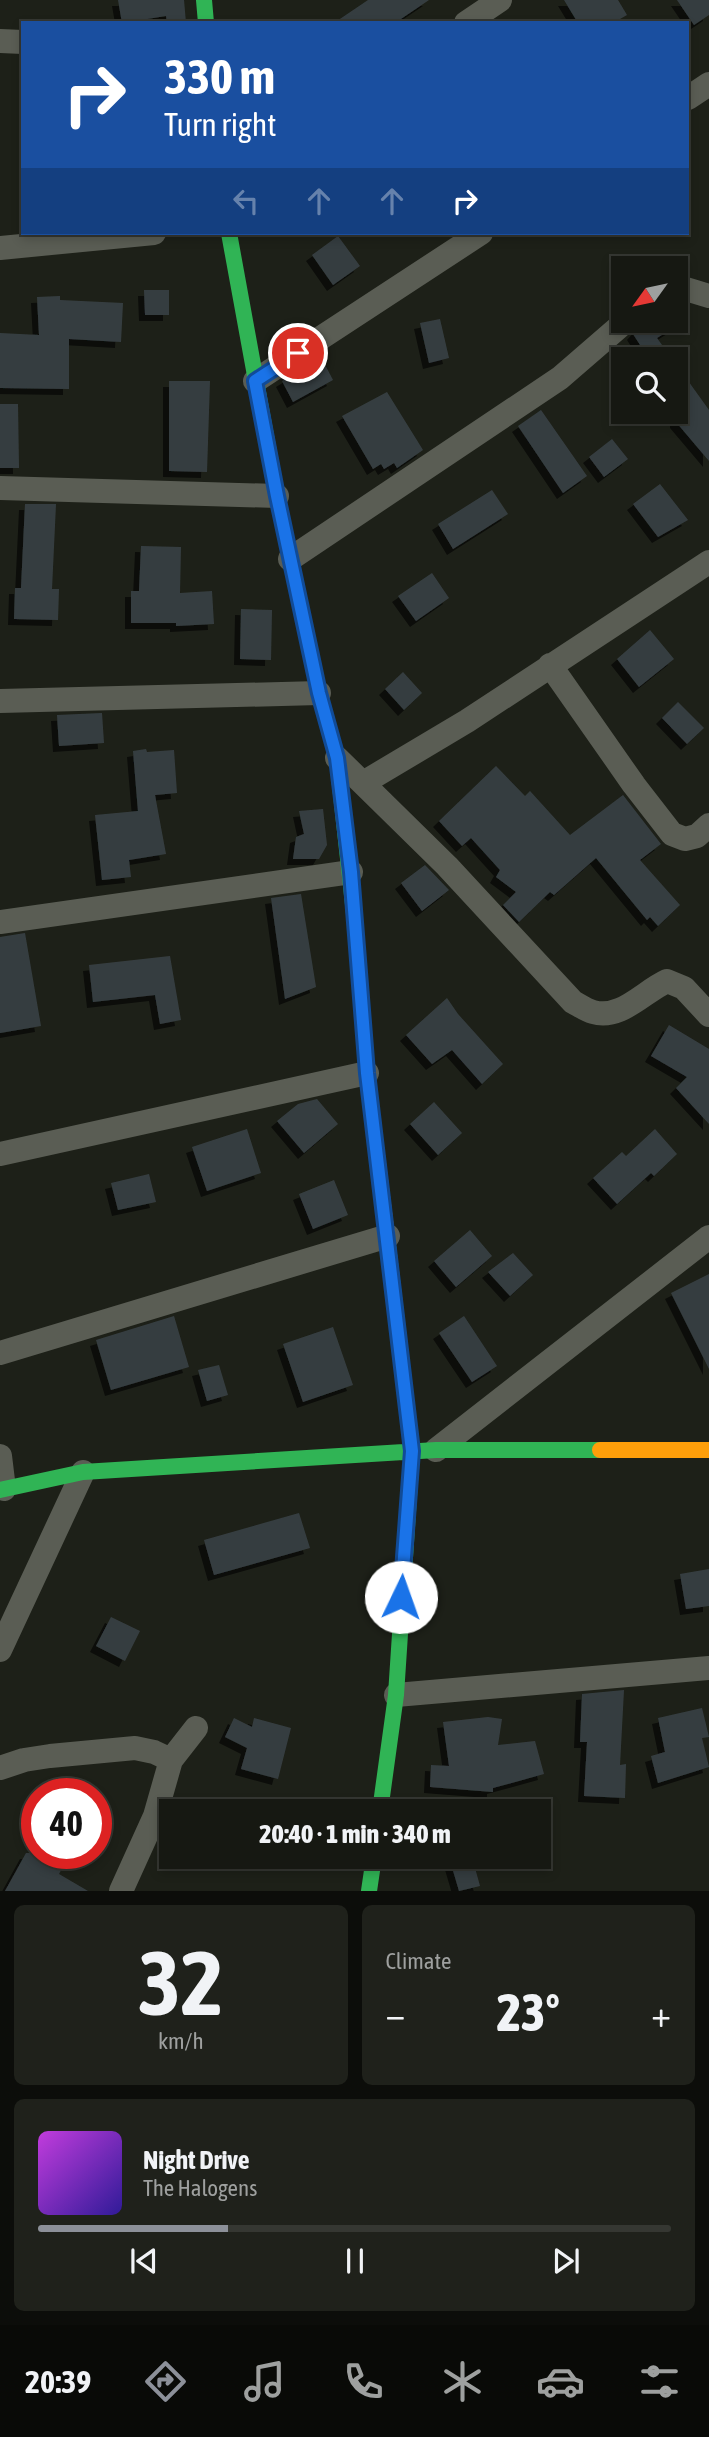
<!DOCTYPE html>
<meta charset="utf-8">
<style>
:root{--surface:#161812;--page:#1f211b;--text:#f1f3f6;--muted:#9ea09f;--line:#353732;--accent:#8c9099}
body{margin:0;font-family:"Asap Condensed",sans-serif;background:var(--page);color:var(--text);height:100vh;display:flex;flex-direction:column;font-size:26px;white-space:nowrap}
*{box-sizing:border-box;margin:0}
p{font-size:23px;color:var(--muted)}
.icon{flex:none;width:38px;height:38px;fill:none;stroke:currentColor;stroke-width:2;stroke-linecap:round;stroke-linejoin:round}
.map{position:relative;height:1891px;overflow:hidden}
.details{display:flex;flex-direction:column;gap:14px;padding:14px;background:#0c0d0a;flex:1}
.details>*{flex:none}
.hud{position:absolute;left:21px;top:21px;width:668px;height:214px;border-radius:0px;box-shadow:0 4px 10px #0003,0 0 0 2px var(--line);background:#1a4fa0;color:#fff;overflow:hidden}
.needle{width:46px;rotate:237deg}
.buttons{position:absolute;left:611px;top:256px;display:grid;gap:14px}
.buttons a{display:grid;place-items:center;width:77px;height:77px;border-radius:0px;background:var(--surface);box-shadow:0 4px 10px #0003,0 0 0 2px var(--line);font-size:35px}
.speed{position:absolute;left:21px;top:1778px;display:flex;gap:14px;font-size:35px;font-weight:700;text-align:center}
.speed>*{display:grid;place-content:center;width:91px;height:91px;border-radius:50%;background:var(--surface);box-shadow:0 4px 10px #0003,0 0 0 2px var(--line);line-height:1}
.speed .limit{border:10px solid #d22;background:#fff;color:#111}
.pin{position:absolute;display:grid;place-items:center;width:60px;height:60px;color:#fff;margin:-30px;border:4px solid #fff;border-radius:50%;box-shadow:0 2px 7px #0007}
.me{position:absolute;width:77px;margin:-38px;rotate:3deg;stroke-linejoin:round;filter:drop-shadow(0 0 5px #0008)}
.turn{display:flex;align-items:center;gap:24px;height:147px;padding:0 28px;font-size:32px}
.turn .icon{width:91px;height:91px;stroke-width:2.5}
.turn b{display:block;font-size:49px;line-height:60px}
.lanes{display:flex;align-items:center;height:66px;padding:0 28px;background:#0003;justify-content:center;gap:35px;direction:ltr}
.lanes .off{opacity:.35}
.big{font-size:52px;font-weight:800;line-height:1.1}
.details .widget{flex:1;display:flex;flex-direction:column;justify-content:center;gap:10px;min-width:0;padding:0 24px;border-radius:10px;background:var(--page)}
.details .dial{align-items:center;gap:0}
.dial b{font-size:91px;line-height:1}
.song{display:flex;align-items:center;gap:21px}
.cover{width:84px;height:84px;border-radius:10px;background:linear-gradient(135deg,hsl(290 70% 55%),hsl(250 70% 35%))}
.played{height:7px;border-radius:4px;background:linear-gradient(90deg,var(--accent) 30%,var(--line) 30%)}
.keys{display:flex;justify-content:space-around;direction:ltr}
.heat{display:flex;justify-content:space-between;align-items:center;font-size:38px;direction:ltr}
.details .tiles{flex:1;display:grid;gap:14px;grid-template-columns:1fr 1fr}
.widget:last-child{grid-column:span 2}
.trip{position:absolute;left:159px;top:1799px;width:392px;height:70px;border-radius:0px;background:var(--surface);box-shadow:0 4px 10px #0003,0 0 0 2px var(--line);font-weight:800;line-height:70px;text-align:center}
.dock{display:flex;height:112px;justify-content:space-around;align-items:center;background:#090a07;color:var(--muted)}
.dock .icon{width:49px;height:49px}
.dock .active{color:var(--accent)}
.dock b{font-size:32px;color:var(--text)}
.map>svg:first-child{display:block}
.building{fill:#363e41;filter:url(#shadow)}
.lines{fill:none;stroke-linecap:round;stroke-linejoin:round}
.street{stroke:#5a5d54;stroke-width:24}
.fast{stroke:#30b455;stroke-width:16}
.slow{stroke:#ff9f0a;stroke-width:16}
.route-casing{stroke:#114b97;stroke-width:18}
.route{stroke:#1a73e8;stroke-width:12}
</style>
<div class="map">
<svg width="709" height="1891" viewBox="0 0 709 1891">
<defs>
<filter id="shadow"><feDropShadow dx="-6" dy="6" stdDeviation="0" flood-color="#0009"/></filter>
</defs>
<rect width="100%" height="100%" fill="#1d2018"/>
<!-- building -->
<path class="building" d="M118,0H184L186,23H167L166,16L122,23Z
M368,0H429L395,23H334Z
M564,0H618L627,15L613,23H578Z
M677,0H709V15L694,25Z
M338,236L360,266L333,285L312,255Z
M144,290H169V315H145Z
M60,296V300L123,303L121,342L69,339V389L0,388V333L39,335L37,297Z
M440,319L449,358L429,363L420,323Z
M641,320H686L657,338L672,359H649L633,334L641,325Z
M321,357L333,380L293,402L282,381Z
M676,364L709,410V461L676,422Z
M169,381H210L207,472L169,471Z
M387,392L423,450L397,468L394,463L384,469L381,464L373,469L342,416Z
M0,404H18L19,468H0Z
M541,410L587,476L563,493L518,426Z
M612,439L628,459L604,477L589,457Z
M660,484L688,520L658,537L633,504Z
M492,490L508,514L453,549L438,524Z
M25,504H56L52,589H59L58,620L14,619L15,588H21Z
M141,546L181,547L180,593L212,591L214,624L176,626V623H131V591H139Z
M432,573L449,598L416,621L398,596Z
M241,609L272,610L271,660L240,659Z
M650,630L674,659L639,687L617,659Z
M403,672L422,693L404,710L385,689Z
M678,702L704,728L687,744L662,718Z
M102,713L104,743L59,746L57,715Z
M146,749L147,752L174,750L177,793L155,795L166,854L129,860L131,877L102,880L95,815L138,811L133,751Z
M496,766L525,796L530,791L570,835L623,795L661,844L640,860L680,905L658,926L650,917L647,920L596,858L554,895L550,892L519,922L503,905L516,892L496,877L500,870L471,838L462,846L439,821Z
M323,809L327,845L319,859H293L296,837L304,834L299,811Z
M425,865L449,890L422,911L401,883Z
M301,894L316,987L285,999L271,898Z
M25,933L41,1026L0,1033V937Z
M170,956L181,1020L160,1024L155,995L93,1002L89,965Z
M447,998L458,1014L503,1064L482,1084L452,1050L432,1064L406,1035Z
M669,1025L709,1049V1124L676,1088L687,1077L651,1056Z
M317,1099L338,1124L304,1153L277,1121L298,1104Z
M434,1102L462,1133L438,1155L410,1124Z
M247,1129L261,1173L207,1191L192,1147Z
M655,1129L677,1154L654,1176L651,1173L617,1204L593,1178L622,1152L626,1156Z
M149,1174L156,1202L118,1210L111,1183Z
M334,1180L348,1215L313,1229L299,1194Z
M470,1230L492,1256L456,1287L434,1261Z
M513,1253L533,1275L510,1296L488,1272Z
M709,1274V1369L671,1293Z
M174,1316L189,1367L111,1390L96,1340Z
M464,1316L497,1366L472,1382L439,1333Z
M333,1327L353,1385L303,1402L283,1344Z
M219,1365L228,1395L207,1401L198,1370Z
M299,1513L310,1548L214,1575L204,1540Z
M709,1569V1606L686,1609L680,1574Z
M111,1617L140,1631L125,1661L96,1646Z
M624,1690L620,1765L626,1764L625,1798L584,1796L587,1742H580L582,1694Z
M702,1708L709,1737L702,1738L709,1767L658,1783L651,1756L665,1752L658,1718Z
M488,1717L502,1719L498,1745L535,1741L544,1774L493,1788V1792L430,1787L431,1765L449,1766L443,1722Z
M234,1718L252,1727L254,1718L291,1728L278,1779L241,1769L247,1748L225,1737Z
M26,1853H70L59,1874L88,1891H5Z
M449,1857H472L480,1886L459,1891Z"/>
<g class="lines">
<!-- street -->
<path class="street" d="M466,23L500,0
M0,41L23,42
M688,98L709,84
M0,248L154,233
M676,286L709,296
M255,381L481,233
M0,488L277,496
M290,559L560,378L627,320
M550,665L634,785L672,834L685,839L697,836L709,825
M0,701L319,693
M337,758L447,866L573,1002C579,1005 586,1010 593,1012C621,1020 643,992 667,981L684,988L709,1015
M363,783L467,721L709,562
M0,922L351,872
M0,1154L367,1073
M0,1353L388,1236
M436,1450L709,1237
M0,1456L4,1489
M0,1650L83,1472
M396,1695L709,1668
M0,1768L24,1760L50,1756L135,1748L154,1752L171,1760
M121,1891L155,1816L171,1760L196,1728"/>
<!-- fast -->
<path class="fast" d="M204,0L206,23
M229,233L277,496L319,693L337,758L355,923
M0,1490L83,1472L436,1450H600
M380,1811L396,1695L412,1451L387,1237
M369,1891L374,1857"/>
<!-- slow -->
<path class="slow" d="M355,923L367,1073L387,1237
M600,1450H709"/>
</g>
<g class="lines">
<defs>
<path id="route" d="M298,353L255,381L277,496L319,693L337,758L351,872L367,1073L412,1451L401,1597"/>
</defs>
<!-- route casing -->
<use href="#route" class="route-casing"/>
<!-- route -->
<use href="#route" class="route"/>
</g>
</svg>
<div class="buttons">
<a><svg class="needle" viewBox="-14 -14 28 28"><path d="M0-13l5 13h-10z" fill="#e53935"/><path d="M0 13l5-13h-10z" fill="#9ea09f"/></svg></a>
<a><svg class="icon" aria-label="search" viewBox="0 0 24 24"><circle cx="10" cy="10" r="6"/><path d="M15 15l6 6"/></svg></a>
</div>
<div class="speed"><div class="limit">40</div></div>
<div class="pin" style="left:298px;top:353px;background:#d93025"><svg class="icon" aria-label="arrive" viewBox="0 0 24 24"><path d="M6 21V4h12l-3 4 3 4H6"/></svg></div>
<svg class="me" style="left:401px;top:1597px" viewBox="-20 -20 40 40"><circle r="19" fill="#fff"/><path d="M0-13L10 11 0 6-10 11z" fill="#1a73e8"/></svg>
<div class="trip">20:40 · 1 min · 340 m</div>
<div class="hud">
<div class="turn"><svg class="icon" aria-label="right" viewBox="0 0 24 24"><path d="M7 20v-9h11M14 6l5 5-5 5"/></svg><div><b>330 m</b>Turn right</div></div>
<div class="lanes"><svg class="icon off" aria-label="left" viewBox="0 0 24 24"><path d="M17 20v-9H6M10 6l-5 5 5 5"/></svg><svg class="icon off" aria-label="ahead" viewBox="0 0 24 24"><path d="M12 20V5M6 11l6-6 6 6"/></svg><svg class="icon off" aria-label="ahead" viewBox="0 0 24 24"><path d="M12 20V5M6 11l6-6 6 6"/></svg><svg class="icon" aria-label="right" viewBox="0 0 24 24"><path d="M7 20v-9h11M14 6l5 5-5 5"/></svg></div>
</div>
</div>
<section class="details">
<div class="tiles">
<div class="widget dial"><b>32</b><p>km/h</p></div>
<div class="widget"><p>Climate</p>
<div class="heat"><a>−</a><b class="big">23°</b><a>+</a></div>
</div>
<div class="widget">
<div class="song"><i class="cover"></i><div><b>Night Drive</b><p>The Halogens</p></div></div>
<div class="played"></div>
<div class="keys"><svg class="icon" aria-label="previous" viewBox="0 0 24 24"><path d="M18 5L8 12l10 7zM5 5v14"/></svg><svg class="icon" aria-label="pause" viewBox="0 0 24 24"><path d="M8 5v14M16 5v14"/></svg><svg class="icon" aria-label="next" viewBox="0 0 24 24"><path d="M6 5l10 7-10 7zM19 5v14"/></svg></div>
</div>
</div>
</section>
<nav class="dock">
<b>20:39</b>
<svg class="icon active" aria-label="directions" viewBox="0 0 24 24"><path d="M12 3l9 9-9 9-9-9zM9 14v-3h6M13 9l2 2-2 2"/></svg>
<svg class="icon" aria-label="music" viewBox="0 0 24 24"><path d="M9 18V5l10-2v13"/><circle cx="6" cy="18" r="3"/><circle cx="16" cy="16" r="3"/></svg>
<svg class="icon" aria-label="phone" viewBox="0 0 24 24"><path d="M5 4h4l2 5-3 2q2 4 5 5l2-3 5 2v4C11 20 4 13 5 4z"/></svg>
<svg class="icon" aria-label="climate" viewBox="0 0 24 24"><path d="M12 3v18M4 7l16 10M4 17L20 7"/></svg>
<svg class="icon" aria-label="car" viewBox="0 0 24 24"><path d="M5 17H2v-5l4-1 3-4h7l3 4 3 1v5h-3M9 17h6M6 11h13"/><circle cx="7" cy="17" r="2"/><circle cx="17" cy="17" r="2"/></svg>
<svg class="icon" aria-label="filters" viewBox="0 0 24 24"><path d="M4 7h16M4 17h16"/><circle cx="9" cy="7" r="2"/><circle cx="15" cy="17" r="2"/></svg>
</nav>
